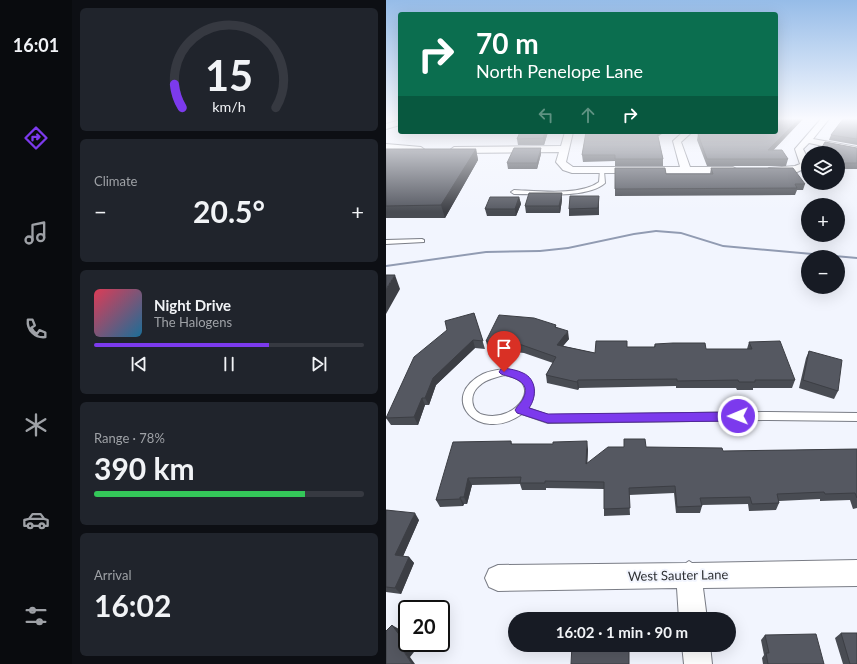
<!DOCTYPE html>
<meta charset="utf-8">
<style>
:root{--surface:#171b24;--page:#20242c;--text:#f1f3f6;--muted:#9ea1a6;--line:#363941;--accent:#7c3aed}
body{margin:0;font-family:Lato,sans-serif;background:var(--page);color:var(--text);height:100vh;display:flex;flex-direction:column;font-size:15px;white-space:nowrap}
*{box-sizing:border-box;margin:0}
p{font-size:13px;color:var(--muted)}
.icon{flex:none;width:22px;height:22px;fill:none;stroke:currentColor;stroke-width:2;stroke-linecap:round;stroke-linejoin:round}
.map{position:relative;flex:1;overflow:hidden}
.side{display:flex;flex-direction:column;gap:8px;padding:8px;background:#0d0f14;width:314px}
.side>*{flex:none}
.top-card{position:absolute;left:12px;top:12px;width:380px;height:122px;border-radius:4px;box-shadow:0 4px 16px #0002;background:#0b6e4f;color:#fff;overflow:hidden}
.tools{position:absolute;left:415px;top:146px;display:grid;gap:8px}
.tools a{display:grid;place-items:center;width:44px;height:44px;border-radius:50%;background:var(--surface);box-shadow:0 4px 16px #0002;font-size:20px}
.speed{position:absolute;left:12px;top:600px;display:flex;gap:8px;font-size:20px;font-weight:700;text-align:center}
.speed>*{display:grid;place-content:center;width:52px;height:52px;border-radius:50%;background:var(--surface);box-shadow:0 4px 16px #0002;line-height:1}
.speed .limit{border:2px solid #111;border-radius:6px;background:#fff;color:#111}
.pin{position:absolute;display:grid;place-items:center;width:34px;height:34px;color:#fff;margin:-41px -17px;border-radius:50% 50% 50% 0;rotate:-45deg;box-shadow:0 0 4px #0007}
.pin .icon{rotate:45deg}
.me{position:absolute;width:44px;margin:-22px;rotate:269deg;stroke-linejoin:round;filter:drop-shadow(0 0 3px #0008)}
.turn{display:flex;align-items:center;gap:14px;height:84px;padding:0 12px;font-size:18px}
.turn .icon{width:52px;height:52px;stroke-width:2.5}
.turn b{display:block;font-size:28px;line-height:34px}
.lanes{display:flex;align-items:center;height:38px;padding:0 12px;background:#0003;justify-content:center;gap:20px;direction:ltr}
.lanes .off{opacity:.35}
.big{font-size:30px;font-weight:700;line-height:1.1}
.side .tile{flex:1;display:flex;flex-direction:column;justify-content:center;gap:6px;min-width:0;padding:0 14px;border-radius:6px;background:var(--page)}
.side .dial{align-items:center;gap:0}
.dial svg{height:104px;overflow:visible;fill:none;stroke:var(--line);stroke-width:7;stroke-linecap:round;text-anchor:middle}
.dial text{fill:var(--text);stroke:none}
.song{display:flex;align-items:center;gap:12px}
.cover{width:48px;height:48px;border-radius:6px;background:linear-gradient(135deg,hsl(350 70% 55%),hsl(200 70% 35%))}
.played{height:4px;border-radius:2px;background:linear-gradient(90deg,var(--accent) 65%,var(--line) 65%)}
.keys{display:flex;justify-content:space-around;direction:ltr}
.heat{display:flex;justify-content:space-between;align-items:center;font-size:22px;direction:ltr}
.charge{height:6px;border-radius:3px;background:linear-gradient(90deg,#34c759 78%,var(--line) 0)}
.trip{position:absolute;left:122px;top:612px;width:228px;height:40px;border-radius:20px;background:var(--surface);box-shadow:0 4px 16px #0002;font-weight:700;line-height:40px;text-align:center}
main{display:flex;flex:1;min-height:0}
.dock{display:flex;flex-direction:column;width:72px;justify-content:space-around;align-items:center;background:#090b0e;color:var(--muted)}
.dock .icon{width:28px;height:28px}
.dock .current{color:var(--accent)}
.dock b{font-size:18px;color:var(--text)}
.map>svg:first-child{display:block}
.lines{fill:none;stroke-linecap:round;stroke-linejoin:round}
.stream{fill:#919bb2;fill-rule:evenodd}
.lane-casing{stroke:#7a7d86;stroke-width:2}
.street-casing{stroke:#7a7d86;stroke-width:2}
.lane{fill:#fff;fill-rule:evenodd}
.street{fill:#fff;fill-rule:evenodd}
.wall{fill:#494c53}
.shaded-wall{fill:#3c3e44}
.building{fill:#555861;stroke:#3c3e44}
.route{fill:#7c3aed;stroke:#51269a}
.labels{text-anchor:middle;dominant-baseline:central;stroke-width:4;stroke-linejoin:round;paint-order:stroke}
.near-street-label{font-size:13px;fill:#2d2f33;stroke:#f2f5fe}
</style>
<main>
<nav class="dock">
<b>16:01</b>
<svg class="icon current" aria-label="directions" viewBox="0 0 24 24"><path d="M12 3l9 9-9 9-9-9zM9 14v-3h6M13 9l2 2-2 2"/></svg>
<svg class="icon" aria-label="music" viewBox="0 0 24 24"><path d="M9 18V5l10-2v13"/><circle cx="6" cy="18" r="3"/><circle cx="16" cy="16" r="3"/></svg>
<svg class="icon" aria-label="phone" viewBox="0 0 24 24"><path d="M5 4h4l2 5-3 2q2 4 5 5l2-3 5 2v4C11 20 4 13 5 4z"/></svg>
<svg class="icon" aria-label="climate" viewBox="0 0 24 24"><path d="M12 3v18M4 7l16 10M4 17L20 7"/></svg>
<svg class="icon" aria-label="car" viewBox="0 0 24 24"><path d="M5 17H2v-5l4-1 3-4h7l3 4 3 1v5h-3M9 17h6M6 11h13"/><circle cx="7" cy="17" r="2"/><circle cx="17" cy="17" r="2"/></svg>
<svg class="icon" aria-label="filters" viewBox="0 0 24 24"><path d="M4 7h16M4 17h16"/><circle cx="9" cy="7" r="2"/><circle cx="15" cy="17" r="2"/></svg>
</nav>
<section class="side">
<div class="tile dial"><svg viewBox="0 0 100 80">
<path d="M14 69A42 42 0 1 1 86 69"/>
<path d="M14 69A42 42 0 0 1 8 51" stroke="#7c3aed"/>
<text x="50" y="56" font-size="32" font-weight="700">15</text>
<text x="50" y="72" font-size="11">km/h</text>
</svg></div>
<div class="tile"><p>Climate</p>
<div class="heat"><a>−</a><b class="big">20.5°</b><a>+</a></div>
</div>
<div class="tile">
<div class="song"><i class="cover"></i><div><b>Night Drive</b><p>The Halogens</p></div></div>
<div class="played"></div>
<div class="keys"><svg class="icon" aria-label="previous" viewBox="0 0 24 24"><path d="M18 5L8 12l10 7zM5 5v14"/></svg><svg class="icon" aria-label="pause" viewBox="0 0 24 24"><path d="M8 5v14M16 5v14"/></svg><svg class="icon" aria-label="next" viewBox="0 0 24 24"><path d="M6 5l10 7-10 7zM19 5v14"/></svg></div>
</div>
<div class="tile"><p>Range · 78%</p><b class="big">390 km</b><div class="charge"></div></div>
<div class="tile"><p>Arrival</p><b class="big">16:02</b></div>
</section>
<div class="map">
<svg width="471" height="664" viewBox="0 0 471 664">
<rect width="100%" height="100%" fill="#f2f5fe"/>
<g class="lines">
<!-- stream -->
<path class="stream" d="M270,230L295,232L337,245L471,257V259L337,247L295,234L270,232L248,235L182,249L154,252L100,253L0,267V265L100,251L154,250L182,247L248,233Z"/>
<defs>
<path id="lane" d="M214,170L218,171L219,183C202,199 150,194 128,194L125,192L128,190C152,191 194,196 213,182Z
M36,239L38,240V242L0,244V240Z
M118,369C141,372 157,385 142,408L162,415L383,412L471,413V421L383,420L162,423L136,414C92,445 51,397 97,374C103,371 111,370 118,369ZM118,375C161,381 130,423 98,415C84,412 83,394 93,386C100,379 109,378 118,375Z"/>
<path id="street" d="M435,119H443L427,139L471,147V153L423,143L417,149L422,159V167L411,172H383L381,170L383,168L409,166L414,164L409,149Z
M14,120V125L0,129V124Z
M179,132H187L180,162L187,167H294L287,141L297,132H306L295,142L304,167H347L352,170L347,173H186L177,170L170,162L173,152L68,153L64,150L68,147L175,146Z
M0,144L35,147L39,150L35,153L0,150Z
M471,560V586L317,588L321,619H293L291,588L112,591L103,587L99,578L103,569L112,565L300,563L303,561L306,563Z
M296,645H324L326,664H298Z"/>
</defs>
<!-- lane casing -->
<use href="#lane" class="lane-casing"/>
<!-- street casing -->
<use href="#street" class="street-casing"/>
<!-- lane -->
<use href="#lane" class="lane"/>
<!-- street -->
<use href="#street" class="street"/>
</g>
<!-- wall -->
<path class="wall" d="M390,119H417L387,150L402,159L400,166H321L311,140L312,134Z
M471,119V145L443,140L445,135Z
M134,132H162L158,145H132L131,139Z
M200,132H279L272,136L277,159V166H229V161L197,162L196,155Z
M436,147L471,148V169H452V153H434Z
M0,149H90L92,160L59,218H0Z
M155,154L151,169H122L121,163Z
M229,168L280,174H324L325,168L419,184L417,190H411L409,195L229,196Z
M213,196V215L183,216V209Z
M133,197L135,204L130,216H101L99,209Z
M176,200L174,213H140L139,206Z
M88,313L99,349L89,348L50,385L43,405H39L32,425H5L0,418Z
M170,325V328L183,339L177,346L209,353L241,347H268L269,344L320,349H361L363,342L409,380L406,388H367V390H351L350,388H290V386L193,388L192,390L161,383L160,375L167,363L138,353L102,349L100,341Z
M423,351L452,391L448,399L413,388L420,358Z
M125,441L126,444L202,449L201,463L260,447L337,451L471,449V508L467,509L464,500L434,501V499L393,501V503L390,510L363,511L362,504L316,505V506L314,513H290L288,493L243,495L244,515L218,516V489L160,488V490H136L134,484L86,485L81,504H78L77,506L54,507L50,500Z
M0,510L33,520L17,556L23,557L28,563L15,594L0,592Z
M455,633L471,664H457L449,638Z
M379,635L438,664H377L376,658L378,655L375,640Z"/>
<!-- shaded-wall -->
<path class="shaded-wall" d="M413,119H417L381,157L382,150Z
M159,132H162L158,145L157,138Z
M271,132H279L271,137Z
M155,148V154L151,169V163Z
M90,149L92,160L59,218L55,205Z
M176,193V200L174,213L173,206Z
M133,197L135,204L130,216L129,209Z
M9,275L14,289L0,314V289Z
M182,331L183,339L172,352L171,345Z
M87,340L89,348L50,385L43,405L39,398L47,378Z
M192,380L193,388L192,390L191,382Z
M36,398L39,405L32,425L28,417Z
M201,441L202,449L201,471L200,464Z
M82,478L86,485L81,504L78,497Z
M74,497L78,504L77,506L74,499Z
M29,513L33,520L15,561L9,555Z
M23,557L28,563L15,594L9,588Z
M6,625L13,629L21,641V643H22L28,652L24,657L29,664H26L18,652Z"/>
<!-- building -->
<path class="building" d="M390,119H413L382,150H396L402,159H321L312,134L315,132H390Z
M457,119H471V139L445,135Z
M134,132H159L157,138L131,139Z
M200,132H271L277,159H229V155H196Z
M439,142L471,148V163H452V153H441L436,147Z
M128,148H155L151,163H121Z
M0,149H90L55,205L0,206Z
M229,168H279L280,174H327L325,168H407L419,184H409L411,188L229,189Z
M143,193H176L173,206H139Z
M184,196H213L212,208L183,209Z
M104,197H133L129,209H99Z
M0,275H9L0,289Z
M88,313L97,341L87,340L47,378L39,398H36L28,417L0,418L28,357L61,330L59,321Z
M113,315L148,318L170,325L169,327L182,331L171,345L209,353L210,341H241V347H269V344L287,343H319L320,349H366L363,342L394,341L409,380H369V382H353L352,380L291,381V379L192,380L191,382L160,375L170,357L136,345L100,341Z
M423,351L456,360L452,391L417,380Z
M238,439H259L260,447L336,448L337,451L471,449V498L469,493L439,494L438,492L391,494L393,503L366,504L364,497L314,498L316,506L291,507L289,486L243,488L244,508L218,509V482L159,481V483H134L135,477L82,478L78,497H74V499L50,500L67,442L125,441V444H167V442L201,441L200,464L222,447H238Z
M0,510L29,513L9,555L23,557L9,588L0,587Z
M6,625L23,648L18,652L26,664H0V631Z
M455,633H471V664H464Z
M430,634L438,664H382L380,653H383L379,635Z
M186,645H243V664H185Z"/>
<!-- sky -->
<linearGradient id="sky" x2="0" y2="1"><stop stop-color="#96bce8"/><stop offset="0.56" stop-color="#f9faff"/><stop offset="1" stop-color="#f9faff" stop-opacity="0"/></linearGradient>
<rect width="471" height="212" fill="url(#sky)"/>
<!-- route -->
<path class="route" d="M118,368C124,369 131,370 137,373C151,379 151,397 143,408L162,414L352,412L356,413L357,416L356,419L352,421L162,423L131,413L129,410C132,405 135,403 137,399C146,381 127,378 115,374L113,372L115,369Z"/>
<g class="labels">
<!-- near-street labels -->
<g class="near-street-label">
<text transform="translate(292 575) rotate(-1)">West Sauter Lane</text>
</g>
</g>
</svg>
<div class="tools">
<a><svg class="icon" aria-label="layers" viewBox="0 0 24 24"><path d="M12 4l9 5-9 5-9-5zM3 14l9 5 9-5"/></svg></a>
<a>+</a>
<a>−</a>
</div>
<div class="speed"><div class="limit">20</div></div>
<div class="pin" style="left:118px;top:372px;background:#d93025"><svg class="icon" aria-label="arrive" viewBox="0 0 24 24"><path d="M6 21V4h12l-3 4 3 4H6"/></svg></div>
<svg class="me" style="left:352px;top:416px" viewBox="-20 -20 40 40"><circle r="17" fill="#7c3aed" stroke="#fff" stroke-width="3"/><path d="M0-11L8 9 0 5-8 9z" fill="#fff"/></svg>
<div class="trip">16:02 · 1 min · 90 m</div>
<div class="top-card">
<div class="turn"><svg class="icon" aria-label="right" viewBox="0 0 24 24"><path d="M7 20v-9h11M14 6l5 5-5 5"/></svg><div><b>70 m</b>North Penelope Lane</div></div>
<div class="lanes"><svg class="icon off" aria-label="left" viewBox="0 0 24 24"><path d="M17 20v-9H6M10 6l-5 5 5 5"/></svg><svg class="icon off" aria-label="ahead" viewBox="0 0 24 24"><path d="M12 20V5M6 11l6-6 6 6"/></svg><svg class="icon" aria-label="right" viewBox="0 0 24 24"><path d="M7 20v-9h11M14 6l5 5-5 5"/></svg></div>
</div>
</div>
</main>
